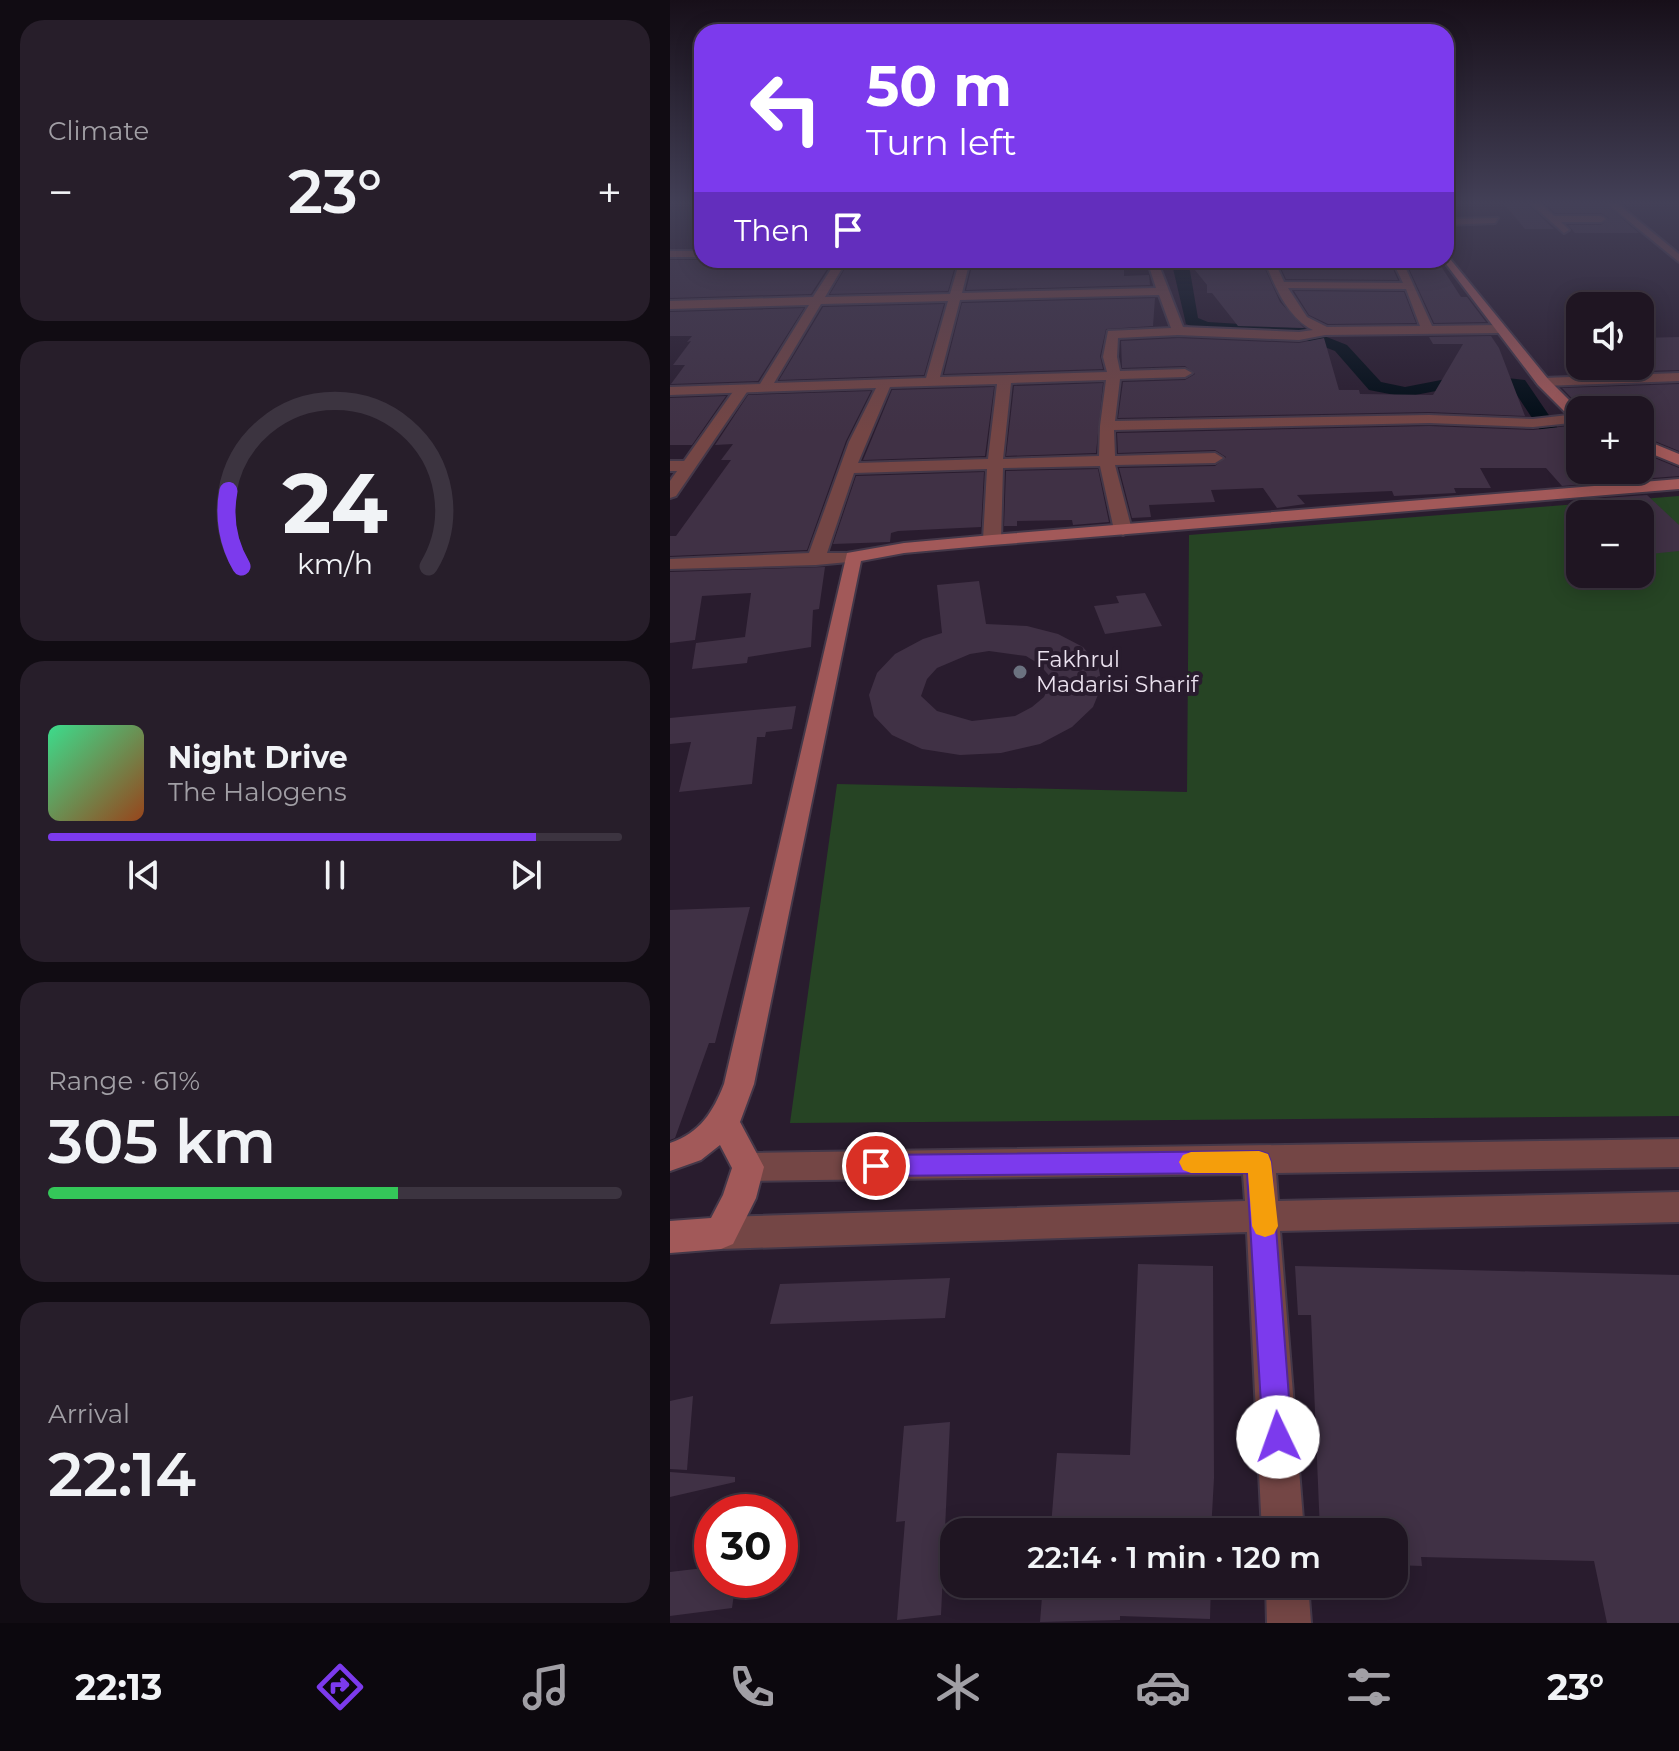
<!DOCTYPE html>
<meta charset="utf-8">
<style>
:root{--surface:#1f1522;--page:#271e2a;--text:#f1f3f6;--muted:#a19fa5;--line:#3c3440;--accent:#7c3aed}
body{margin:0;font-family:Montserrat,sans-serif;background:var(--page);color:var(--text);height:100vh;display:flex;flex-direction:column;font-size:30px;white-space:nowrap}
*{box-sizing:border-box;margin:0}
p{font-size:26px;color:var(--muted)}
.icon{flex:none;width:44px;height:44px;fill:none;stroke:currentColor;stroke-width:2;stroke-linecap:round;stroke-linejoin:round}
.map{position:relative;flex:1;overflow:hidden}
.details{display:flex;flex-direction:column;gap:20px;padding:20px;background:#110c13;width:670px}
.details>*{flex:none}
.top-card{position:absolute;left:24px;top:24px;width:760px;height:244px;border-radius:24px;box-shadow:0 4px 20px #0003,0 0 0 2px var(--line);background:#7c3aed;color:#fff;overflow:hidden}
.tools{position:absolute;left:896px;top:292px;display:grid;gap:16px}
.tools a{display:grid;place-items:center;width:88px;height:88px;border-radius:16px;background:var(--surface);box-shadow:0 4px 20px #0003,0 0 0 2px var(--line);font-size:40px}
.speed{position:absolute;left:24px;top:1494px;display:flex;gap:16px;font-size:40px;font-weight:700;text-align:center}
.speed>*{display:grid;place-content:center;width:104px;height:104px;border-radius:50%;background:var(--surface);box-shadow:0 4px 20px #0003,0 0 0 2px var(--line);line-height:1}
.speed .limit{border:12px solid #d22;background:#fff;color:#111}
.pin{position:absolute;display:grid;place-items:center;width:68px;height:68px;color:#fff;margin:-34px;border:4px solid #fff;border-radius:50%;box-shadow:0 2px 8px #0007}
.me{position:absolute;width:88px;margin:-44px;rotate:357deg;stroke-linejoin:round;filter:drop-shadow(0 0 6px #0008)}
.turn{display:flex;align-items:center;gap:28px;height:168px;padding:0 40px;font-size:36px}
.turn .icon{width:104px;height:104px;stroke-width:2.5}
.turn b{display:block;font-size:56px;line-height:68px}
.then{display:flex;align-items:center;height:76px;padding:0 40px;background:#0003;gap:16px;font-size:30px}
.big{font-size:60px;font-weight:600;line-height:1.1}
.details .card{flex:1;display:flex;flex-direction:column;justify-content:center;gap:12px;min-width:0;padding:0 28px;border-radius:24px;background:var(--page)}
.details .dial{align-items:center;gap:0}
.dial svg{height:208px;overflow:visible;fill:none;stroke:var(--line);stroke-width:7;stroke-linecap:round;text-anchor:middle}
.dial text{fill:var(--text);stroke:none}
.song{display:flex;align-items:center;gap:24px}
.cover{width:96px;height:96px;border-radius:12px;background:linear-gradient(135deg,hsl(150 70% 55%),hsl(20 70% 35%))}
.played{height:8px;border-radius:4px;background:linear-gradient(90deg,var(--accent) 85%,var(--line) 85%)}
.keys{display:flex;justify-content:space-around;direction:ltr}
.heat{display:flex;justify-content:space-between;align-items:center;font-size:44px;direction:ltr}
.charge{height:12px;border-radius:6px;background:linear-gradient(90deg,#34c759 61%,var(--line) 0)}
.trip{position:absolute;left:270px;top:1518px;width:468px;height:80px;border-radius:24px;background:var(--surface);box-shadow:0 4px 20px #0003,0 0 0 2px var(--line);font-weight:600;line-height:80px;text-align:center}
.tab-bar{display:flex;height:128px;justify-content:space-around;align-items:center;background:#0c080e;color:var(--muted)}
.tab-bar .icon{width:56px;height:56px}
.tab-bar .active{color:var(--accent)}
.tab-bar b{font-size:36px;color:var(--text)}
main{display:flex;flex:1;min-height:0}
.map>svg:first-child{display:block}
.green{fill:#264424;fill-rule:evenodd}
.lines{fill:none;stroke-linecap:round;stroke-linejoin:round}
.canal{fill:#000c15;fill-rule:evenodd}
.building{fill:#403145;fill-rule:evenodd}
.minor-casing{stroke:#443849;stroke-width:4}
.tertiary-casing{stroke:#443849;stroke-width:4}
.secondary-casing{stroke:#443849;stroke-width:4}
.minor{fill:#744645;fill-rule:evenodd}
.tertiary{fill:#744645;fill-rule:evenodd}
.secondary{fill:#a25959;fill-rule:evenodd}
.route{fill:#7c3aed;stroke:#51269a;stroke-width:2}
.slow{fill:#f59e0b}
.worship-dot{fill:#6b7280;stroke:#291c2e;stroke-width:3}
.labels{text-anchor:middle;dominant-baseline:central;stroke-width:8;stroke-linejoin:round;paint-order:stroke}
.poi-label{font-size:22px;fill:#ebe2ef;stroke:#291c2e;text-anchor:start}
</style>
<main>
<section class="details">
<div class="card"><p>Climate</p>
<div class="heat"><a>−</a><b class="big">23°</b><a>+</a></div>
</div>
<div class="card dial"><svg viewBox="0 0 100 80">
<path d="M14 69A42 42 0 1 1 86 69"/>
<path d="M14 69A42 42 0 0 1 9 40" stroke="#7c3aed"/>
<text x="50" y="56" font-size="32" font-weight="700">24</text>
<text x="50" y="72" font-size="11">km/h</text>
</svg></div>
<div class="card">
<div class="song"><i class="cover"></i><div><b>Night Drive</b><p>The Halogens</p></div></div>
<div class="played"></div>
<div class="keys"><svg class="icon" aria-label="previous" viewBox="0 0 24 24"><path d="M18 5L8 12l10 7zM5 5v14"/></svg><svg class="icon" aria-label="pause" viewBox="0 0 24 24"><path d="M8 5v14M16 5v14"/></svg><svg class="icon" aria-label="next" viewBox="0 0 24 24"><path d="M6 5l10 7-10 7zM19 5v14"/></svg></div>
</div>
<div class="card"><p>Range · 61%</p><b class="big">305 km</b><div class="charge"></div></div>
<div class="card"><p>Arrival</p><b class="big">22:14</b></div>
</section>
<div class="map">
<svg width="1009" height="1623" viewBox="0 0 1009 1623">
<rect width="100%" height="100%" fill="#291c2e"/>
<!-- green -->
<path class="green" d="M1009,496V1116L120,1123L167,784L517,792L519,535ZM910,514H970V574H910Z"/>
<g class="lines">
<!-- canal -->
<path class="canal" d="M501,260H515L520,271L528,318L538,322L634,328L677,345L711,382L735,387L802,374L855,380L891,433L910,440V453L877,441L843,389L802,384L735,397L699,390L665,351L626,336L536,332L516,324Z"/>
</g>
<!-- building -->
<path class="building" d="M834,204H858L884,229H855Z
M876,204H935L969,233H905L898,225H931L939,218L931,213H885Z
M0,260H163L141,294L0,298Z
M180,260H245L265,261L263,266H285L278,291L160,294Z
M450,260V266H454V276L479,275L480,285L296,290L302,266L342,265L343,262Z
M517,260H591L610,302L634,328L568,326L542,293H537V285Z
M607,260H719L728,280L616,279Z
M735,260H767L791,297H797L816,322L764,323Z
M624,291L734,292L746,323L658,324L639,315Z
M485,298L483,326L436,329L430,356L433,369L274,374L292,303Z
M274,304L254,375L109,380L153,307Z
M134,308L88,381L1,384L15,365H3L21,341L17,342L22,336H0V312Z
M821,336L829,348L855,416L759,412L448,418L453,382L515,380L525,374L515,366L452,368L451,341L508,338L629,343L654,338L669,390H689L690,394L763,395L793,344H763L759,337Z
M1009,337V370L973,371L970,338Z
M433,383L426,453L336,456L344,386Z
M1009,384V451L970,435V410H913L892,388Z
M324,387L315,456L193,460L222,390Z
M201,391L176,441L137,550L0,556V536H6L61,460H51L63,444L45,445L78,395Z
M56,396L22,445H0V398Z
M907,425L910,426V470H951L961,480L892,486L876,468H810L821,488H784L786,493L724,496L722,491L627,495L635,504L607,508L593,488L541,490L545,502L479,505L481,517L462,518L449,468L545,466L556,457L545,450L448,453L447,433L759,426L863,430Z
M970,452L1009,468V476L970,479Z
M428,469L439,522L403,525L402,520L347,521V526H334L336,471Z
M314,472L311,527L228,531L221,533L220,542L163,544L186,476Z
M977,495L1009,525V551L970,555V514H930L918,502H910V506L905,500Z
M155,567L149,609L143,610L141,647L78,657L77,663L22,669L26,643L75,637L81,593L32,596L25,640L0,643V572Z
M309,581L316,624L357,626L388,634L413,647L428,665L432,685L423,707L402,727L370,744L331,753L290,755L252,749L222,735L204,716L199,695L207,673L225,654L253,639L272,633L267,585ZM319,651L356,656L369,664L382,679L374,697L362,707L345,716L302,721L267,711L251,696L257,679L267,668L300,654Z
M475,593L492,626L435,634L424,606L449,603L446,596Z
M126,706L122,729L96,732L95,737H87L82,784L9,792L21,742L0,744V718Z
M80,907L45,1043H39L5,1138L0,1140V910Z
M468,1264L543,1266L544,1478L541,1532H460V1528L381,1526L387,1453L460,1455Z
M625,1266L1009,1275V1623H937L924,1561L751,1557L752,1566L724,1565V1532H650L641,1315H628Z
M280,1278L275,1318L100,1324L110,1284Z
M23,1396L17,1470L0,1469V1401Z
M280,1422L271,1615L227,1620L235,1521L226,1522L234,1426Z
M0,1472L65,1477V1482L0,1497Z
M42,1567V1580H66L62,1608L0,1616V1572Z
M373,1584H413V1588H456L457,1584H541L540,1619L450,1616V1620L370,1622Z"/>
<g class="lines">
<defs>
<path id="minor" d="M23,204H32V214L24,212Z
M861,204H871L884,216H931L936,219L931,222H891L899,230L894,233Z
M938,204H948L1009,254V262Z
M828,218L825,223L776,225V219Z
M0,251H32V257H0Z
M167,260H177L155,297L280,294L290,260H300L292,293L486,288L477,260H487L513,327L629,332L643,330C617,317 605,286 594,260H604L614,282L733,283L722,260H732L762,326L829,325L835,329L829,333L655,335L629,340L508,335L448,338L447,357L450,371L515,369L522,373L515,377L450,379L445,421L759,415L863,419L907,414H910V422L863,427L759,423L444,430L445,456L545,453L553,458L545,463L445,465L462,530L453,535L444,530L430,466L333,468L331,540L322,545L313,540L317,469L184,473L157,553H189L192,557L189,561L146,565L0,569V559L139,553L179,442L206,388L0,395V387L90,384L139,305L0,309V301L143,297ZM618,288L736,289L750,326L657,327L637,317ZM489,295L501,328L438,331L433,357L437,372L270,377L290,300ZM278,301L256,378L104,383L151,304ZM436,380L430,426L429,456L333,459L341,383ZM327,384L318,459L188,463L220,387Z
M1009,373V381L873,386L866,382L873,378Z
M0,461H18L26,466L18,471H0Z
M1009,1139V1167L606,1173L608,1201L1009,1192V1222L610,1231L634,1532H592L577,1232L51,1249L39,1244L34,1233L39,1222L51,1217L575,1201L573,1174L78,1181L67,1177L62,1167L67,1157L78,1153Z
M596,1584H638L641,1623H597Z"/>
<path id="tertiary" d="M72,385L79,389L6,496L0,498V481L67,386Z"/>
<path id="secondary" d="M776,254L878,379L910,411V423L905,422L868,385L773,260H776Z
M970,438L1009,454V465L970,449Z
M1009,479V489L322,545L234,553L191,561L84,1084L70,1122L94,1167L86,1198L63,1244L51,1249L0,1253V1221L41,1218L53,1195L62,1168L50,1145L31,1160L0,1171V1143C30,1133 43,1112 54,1084L177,553L234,543L322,535Z"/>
</defs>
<!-- minor casing -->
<use href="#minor" class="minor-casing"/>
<!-- tertiary casing -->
<use href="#tertiary" class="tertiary-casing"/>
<!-- secondary casing -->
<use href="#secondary" class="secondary-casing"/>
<!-- minor -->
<use href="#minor" class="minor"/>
<!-- tertiary -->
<use href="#tertiary" class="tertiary"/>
<!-- secondary -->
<use href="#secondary" class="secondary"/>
</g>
<!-- sky -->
<linearGradient id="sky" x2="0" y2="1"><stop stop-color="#170f19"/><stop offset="0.47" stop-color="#434057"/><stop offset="1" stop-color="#434057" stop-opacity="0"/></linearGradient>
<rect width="1009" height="432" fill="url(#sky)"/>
<!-- route -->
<path class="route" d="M589,1151L598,1154L601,1162L622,1437L618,1448L608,1452L597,1448L593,1437L577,1173L206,1176L197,1173L193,1166L197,1158L206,1155Z"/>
<!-- slow -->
<path class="slow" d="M589,1151L598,1154L601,1162L608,1226L604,1234L595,1237L586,1234L582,1226L578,1173H521L513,1170L509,1162L513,1155L521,1152Z"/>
<!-- markers -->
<circle class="worship-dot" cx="350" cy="672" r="8"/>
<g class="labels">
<!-- poi labels -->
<g class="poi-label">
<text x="366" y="659">Fakhrul<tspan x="366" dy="25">Madarisi Sharif</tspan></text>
</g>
</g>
</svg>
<div class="tools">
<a><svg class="icon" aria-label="sound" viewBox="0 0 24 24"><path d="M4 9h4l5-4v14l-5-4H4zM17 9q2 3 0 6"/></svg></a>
<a>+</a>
<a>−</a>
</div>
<div class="speed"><div class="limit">30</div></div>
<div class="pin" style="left:206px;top:1166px;background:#d93025"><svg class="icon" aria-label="arrive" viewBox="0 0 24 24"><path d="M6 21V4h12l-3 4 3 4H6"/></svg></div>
<svg class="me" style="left:608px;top:1437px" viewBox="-20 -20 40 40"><circle r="19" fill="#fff"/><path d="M0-13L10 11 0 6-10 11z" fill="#7c3aed"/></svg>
<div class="trip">22:14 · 1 min · 120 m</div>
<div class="top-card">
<div class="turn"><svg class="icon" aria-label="left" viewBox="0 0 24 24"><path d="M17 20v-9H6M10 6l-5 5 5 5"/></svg><div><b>50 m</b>Turn left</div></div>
<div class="then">Then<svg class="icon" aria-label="arrive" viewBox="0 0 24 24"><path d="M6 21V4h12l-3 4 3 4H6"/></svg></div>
</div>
</div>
</main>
<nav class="tab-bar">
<b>22:13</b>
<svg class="icon active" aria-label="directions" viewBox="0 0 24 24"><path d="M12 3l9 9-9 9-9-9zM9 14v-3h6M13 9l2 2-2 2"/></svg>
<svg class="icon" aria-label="music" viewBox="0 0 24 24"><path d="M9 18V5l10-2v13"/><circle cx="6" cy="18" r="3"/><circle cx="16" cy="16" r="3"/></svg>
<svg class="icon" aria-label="phone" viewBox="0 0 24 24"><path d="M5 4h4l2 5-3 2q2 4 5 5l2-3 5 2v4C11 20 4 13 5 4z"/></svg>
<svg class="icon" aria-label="climate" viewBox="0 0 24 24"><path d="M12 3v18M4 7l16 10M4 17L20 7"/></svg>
<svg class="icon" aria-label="car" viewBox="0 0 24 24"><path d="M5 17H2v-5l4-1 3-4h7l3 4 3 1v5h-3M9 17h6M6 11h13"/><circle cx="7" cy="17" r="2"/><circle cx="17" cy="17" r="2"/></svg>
<svg class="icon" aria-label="filters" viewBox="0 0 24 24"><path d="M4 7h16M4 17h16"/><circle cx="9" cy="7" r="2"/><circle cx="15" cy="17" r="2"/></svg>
<b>23°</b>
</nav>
